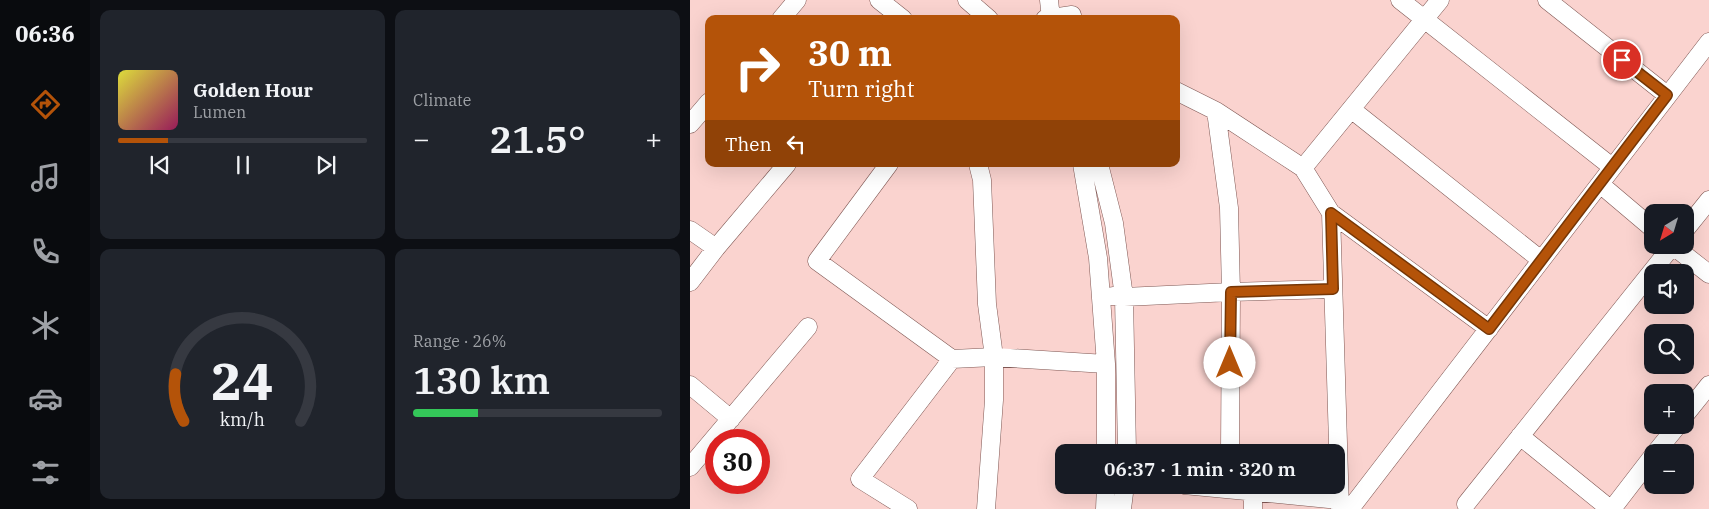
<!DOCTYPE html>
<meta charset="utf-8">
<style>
:root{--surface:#171b24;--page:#20242c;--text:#f1f3f6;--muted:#9ea1a6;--line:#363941;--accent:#b45309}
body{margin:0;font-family:"IBM Plex Serif",serif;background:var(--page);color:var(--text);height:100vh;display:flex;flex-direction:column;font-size:19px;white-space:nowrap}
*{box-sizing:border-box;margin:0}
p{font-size:16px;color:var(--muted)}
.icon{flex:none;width:28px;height:28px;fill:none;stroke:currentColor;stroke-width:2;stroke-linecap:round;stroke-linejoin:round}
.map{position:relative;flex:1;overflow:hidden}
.details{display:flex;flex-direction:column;gap:10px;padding:10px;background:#0d0f14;width:600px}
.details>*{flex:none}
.banner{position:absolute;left:15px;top:15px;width:475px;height:152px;border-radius:10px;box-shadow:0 5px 20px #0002;background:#b45309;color:#fff;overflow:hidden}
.needle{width:32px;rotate:218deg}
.controls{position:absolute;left:954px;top:204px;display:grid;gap:10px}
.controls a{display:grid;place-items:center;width:50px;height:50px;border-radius:10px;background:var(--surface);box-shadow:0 5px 20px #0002;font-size:25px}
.speed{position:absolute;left:15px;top:429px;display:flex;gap:10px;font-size:25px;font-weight:700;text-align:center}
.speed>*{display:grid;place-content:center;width:65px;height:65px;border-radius:50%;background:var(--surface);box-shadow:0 5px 20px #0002;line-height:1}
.speed .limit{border:8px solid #d22;background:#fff;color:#111}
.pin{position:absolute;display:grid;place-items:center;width:42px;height:42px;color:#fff;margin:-21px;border:2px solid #fff;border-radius:50%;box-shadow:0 1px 5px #0007}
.me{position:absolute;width:55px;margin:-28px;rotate:0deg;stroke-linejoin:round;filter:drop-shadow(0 0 4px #0008)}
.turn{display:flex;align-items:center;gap:18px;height:105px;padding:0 20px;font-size:22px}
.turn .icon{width:65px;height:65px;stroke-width:2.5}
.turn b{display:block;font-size:35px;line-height:42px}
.then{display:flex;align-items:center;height:48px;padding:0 20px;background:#0003;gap:10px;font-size:19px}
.big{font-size:38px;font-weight:600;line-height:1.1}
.details .widget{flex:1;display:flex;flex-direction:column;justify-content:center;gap:8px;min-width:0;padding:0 18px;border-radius:10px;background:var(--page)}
.details .dial{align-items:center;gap:0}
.dial svg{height:130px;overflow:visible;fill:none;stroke:var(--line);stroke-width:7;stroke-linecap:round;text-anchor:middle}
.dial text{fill:var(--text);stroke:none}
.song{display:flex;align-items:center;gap:15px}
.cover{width:60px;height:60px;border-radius:8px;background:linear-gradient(135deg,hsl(60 70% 55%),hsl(330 70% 35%))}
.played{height:5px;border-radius:2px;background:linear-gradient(90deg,var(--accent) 20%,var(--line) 20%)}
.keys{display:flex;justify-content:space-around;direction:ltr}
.heat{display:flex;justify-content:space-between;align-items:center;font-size:28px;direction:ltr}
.charge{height:8px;border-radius:4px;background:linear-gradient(90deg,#34c759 26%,var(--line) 0)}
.details .tiles{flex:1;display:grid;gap:10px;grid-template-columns:repeat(2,1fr)}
.trip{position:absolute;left:365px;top:444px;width:290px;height:50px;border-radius:10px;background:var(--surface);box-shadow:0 5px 20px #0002;font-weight:600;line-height:50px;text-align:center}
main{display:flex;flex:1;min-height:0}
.tab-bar{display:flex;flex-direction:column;width:90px;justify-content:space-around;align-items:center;background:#090b0e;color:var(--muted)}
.tab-bar .icon{width:35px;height:35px}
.tab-bar .selected{color:var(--accent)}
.tab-bar b{font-size:22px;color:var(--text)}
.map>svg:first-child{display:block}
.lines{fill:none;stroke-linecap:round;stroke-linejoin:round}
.minor-casing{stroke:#7f5753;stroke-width:19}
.minor{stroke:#fff;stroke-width:18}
.route-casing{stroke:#753606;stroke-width:12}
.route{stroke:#b45309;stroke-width:9}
</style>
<main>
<nav class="tab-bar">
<b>06:36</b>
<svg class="icon selected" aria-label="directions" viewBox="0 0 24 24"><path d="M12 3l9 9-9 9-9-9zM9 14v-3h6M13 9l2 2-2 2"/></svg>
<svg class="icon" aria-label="music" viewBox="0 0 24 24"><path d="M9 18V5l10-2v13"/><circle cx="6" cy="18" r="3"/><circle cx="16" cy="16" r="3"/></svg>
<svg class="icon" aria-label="phone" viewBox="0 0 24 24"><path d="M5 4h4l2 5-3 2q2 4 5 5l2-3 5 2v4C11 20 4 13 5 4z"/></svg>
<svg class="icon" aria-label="climate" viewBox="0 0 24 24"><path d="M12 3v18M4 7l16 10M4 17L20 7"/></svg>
<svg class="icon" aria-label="car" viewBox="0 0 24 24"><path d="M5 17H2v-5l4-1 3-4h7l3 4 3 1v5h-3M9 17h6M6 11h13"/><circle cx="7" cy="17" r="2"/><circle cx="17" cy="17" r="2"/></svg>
<svg class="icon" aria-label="filters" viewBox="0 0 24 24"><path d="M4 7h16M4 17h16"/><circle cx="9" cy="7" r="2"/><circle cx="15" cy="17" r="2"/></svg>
</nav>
<section class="details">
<div class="tiles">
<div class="widget">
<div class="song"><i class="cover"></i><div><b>Golden Hour</b><p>Lumen</p></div></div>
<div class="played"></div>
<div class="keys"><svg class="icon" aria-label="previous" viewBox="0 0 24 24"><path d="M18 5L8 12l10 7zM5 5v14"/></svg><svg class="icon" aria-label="pause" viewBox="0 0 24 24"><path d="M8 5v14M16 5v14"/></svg><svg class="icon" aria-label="next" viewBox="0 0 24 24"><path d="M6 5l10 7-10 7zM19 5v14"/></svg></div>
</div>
<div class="widget"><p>Climate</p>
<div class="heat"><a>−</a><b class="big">21.5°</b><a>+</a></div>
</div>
<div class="widget dial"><svg viewBox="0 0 100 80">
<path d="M14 69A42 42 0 1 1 86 69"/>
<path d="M14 69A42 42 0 0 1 9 40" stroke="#b45309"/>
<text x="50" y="56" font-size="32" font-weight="700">24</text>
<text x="50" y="72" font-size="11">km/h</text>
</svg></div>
<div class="widget"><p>Range · 26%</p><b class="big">130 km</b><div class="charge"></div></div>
</div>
</section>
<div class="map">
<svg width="1019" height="509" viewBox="0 0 1019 509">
<rect width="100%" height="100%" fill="#fad3cf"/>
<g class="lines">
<defs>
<path id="minor" d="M189,0L213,19
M277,0L299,19
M359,0L361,19
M710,0L922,167
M857,0L977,95
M91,19L107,0
M355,19L382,15
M486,91L526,111L613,168L750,0
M661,109L851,260
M526,111L539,208L541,292L540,452
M0,124L19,102
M199,164L127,261L262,359L304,357L416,364
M288,164L292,180L297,304L304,357V400L296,509
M392,164L408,258L416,364V452
M409,164L424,223L434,297L437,452
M613,168L641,213L650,509
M910,184L962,228
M641,213L799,329
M0,230L26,248L97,164
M995,230L1019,200
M982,245L1019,274
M0,282L26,248
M423,296L434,297L541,292L643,289
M0,385L41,419
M995,415L1019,385
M830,436L920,509
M966,452L988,425
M0,467L118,327
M494,485L649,500
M776,504L983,245
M218,509L170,479L262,359
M415,509L416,485
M432,509L435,485
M563,509V492
M660,509L1019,42
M922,509L962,457"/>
</defs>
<!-- minor casing -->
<use href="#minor" class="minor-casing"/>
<!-- minor -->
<use href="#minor" class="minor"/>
</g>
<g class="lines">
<defs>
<path id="route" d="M540,363L541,292L643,289L641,213L799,329L977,95L932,60"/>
</defs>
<!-- route casing -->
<use href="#route" class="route-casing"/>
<!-- route -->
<use href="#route" class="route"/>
</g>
</svg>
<div class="controls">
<a><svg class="needle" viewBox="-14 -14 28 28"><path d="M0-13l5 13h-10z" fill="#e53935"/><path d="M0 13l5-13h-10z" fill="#9ea1a6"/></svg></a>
<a><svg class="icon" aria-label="sound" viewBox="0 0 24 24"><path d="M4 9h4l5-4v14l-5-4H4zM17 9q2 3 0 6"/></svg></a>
<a><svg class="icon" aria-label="search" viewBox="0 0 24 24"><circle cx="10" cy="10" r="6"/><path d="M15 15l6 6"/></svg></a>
<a>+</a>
<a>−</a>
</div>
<div class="speed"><div class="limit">30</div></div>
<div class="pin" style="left:932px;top:60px;background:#d93025"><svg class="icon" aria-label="arrive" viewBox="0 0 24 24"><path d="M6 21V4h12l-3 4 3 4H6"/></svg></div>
<svg class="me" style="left:540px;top:363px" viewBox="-20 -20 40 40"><circle r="19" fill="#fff"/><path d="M0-13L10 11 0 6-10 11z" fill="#b45309"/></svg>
<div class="trip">06:37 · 1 min · 320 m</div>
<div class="banner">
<div class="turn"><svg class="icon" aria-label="right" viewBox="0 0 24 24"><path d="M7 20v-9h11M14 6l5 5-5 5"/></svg><div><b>30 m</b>Turn right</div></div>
<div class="then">Then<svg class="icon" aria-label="left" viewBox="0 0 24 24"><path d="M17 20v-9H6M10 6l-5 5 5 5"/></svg></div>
</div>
</div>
</main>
